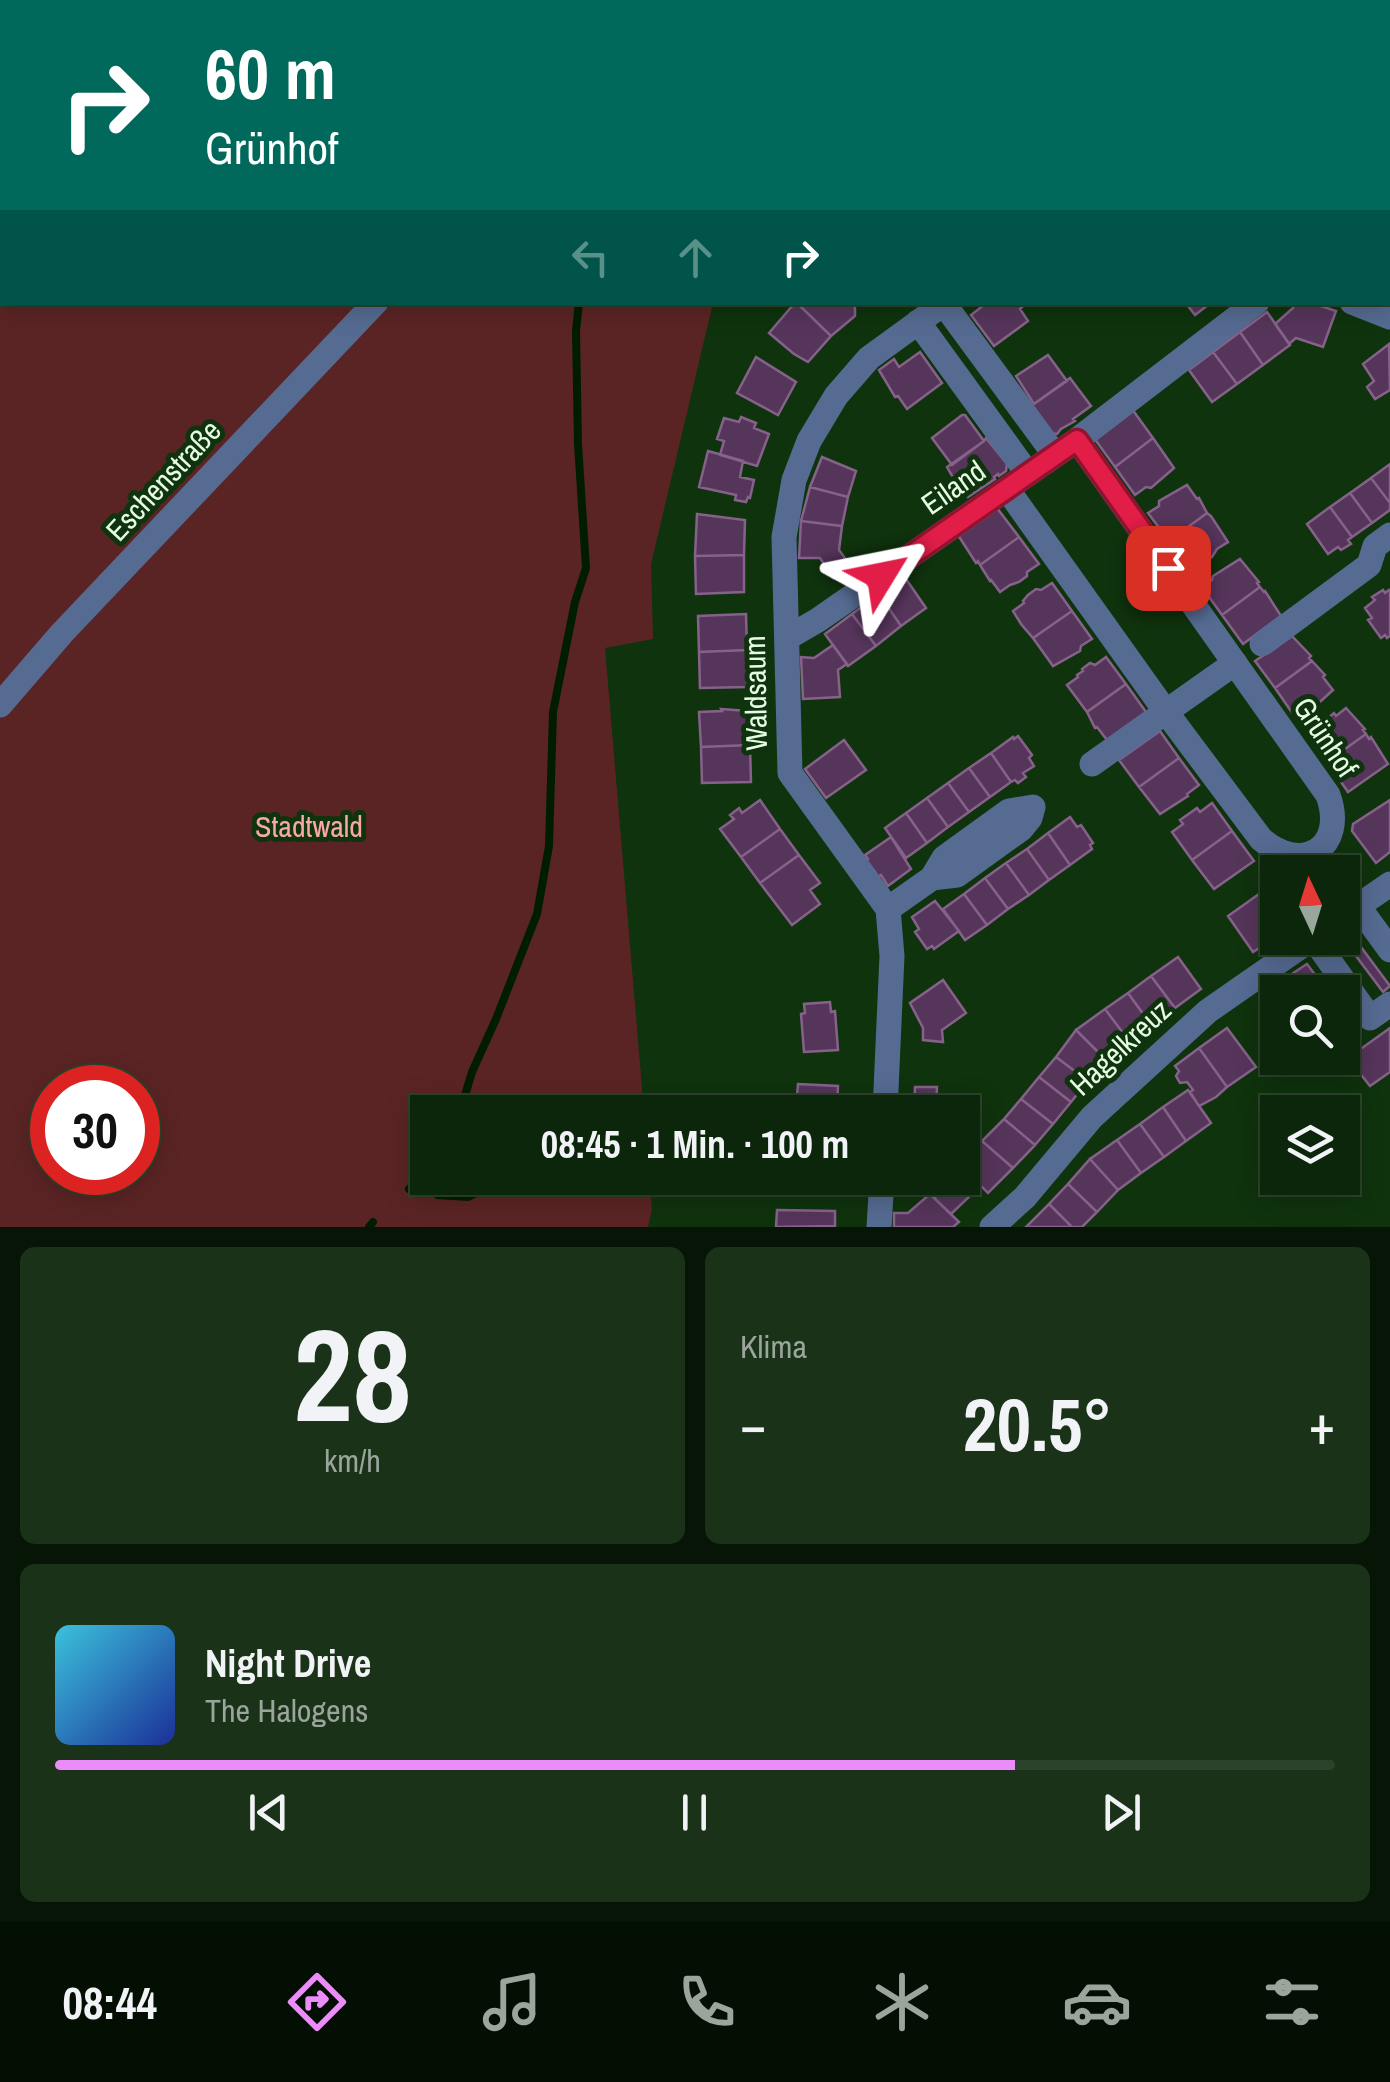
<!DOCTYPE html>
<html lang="de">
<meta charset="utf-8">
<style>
:root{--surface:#0b260a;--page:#193218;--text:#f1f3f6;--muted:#9aa59c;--line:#2b432b;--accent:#ec8cfa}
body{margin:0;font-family:"Archivo Narrow",sans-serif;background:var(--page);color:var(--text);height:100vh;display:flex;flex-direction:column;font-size:38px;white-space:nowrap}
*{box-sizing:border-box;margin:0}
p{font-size:32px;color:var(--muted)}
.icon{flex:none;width:55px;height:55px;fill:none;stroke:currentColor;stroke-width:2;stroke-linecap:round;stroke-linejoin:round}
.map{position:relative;height:1227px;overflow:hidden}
.details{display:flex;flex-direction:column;gap:20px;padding:20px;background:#061506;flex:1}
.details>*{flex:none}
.top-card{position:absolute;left:0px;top:0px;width:1390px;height:305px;box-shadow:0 5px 25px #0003,0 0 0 2px var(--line);background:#00695c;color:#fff;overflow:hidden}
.needle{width:65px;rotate:356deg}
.tools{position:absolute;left:1260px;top:855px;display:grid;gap:20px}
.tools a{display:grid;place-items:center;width:100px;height:100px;border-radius:0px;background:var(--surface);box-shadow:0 5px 25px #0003,0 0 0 2px var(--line);font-size:50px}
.speed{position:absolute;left:30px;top:1065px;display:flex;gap:20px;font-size:50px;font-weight:700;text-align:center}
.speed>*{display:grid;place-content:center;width:130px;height:130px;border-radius:50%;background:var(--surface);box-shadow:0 5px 25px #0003,0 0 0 2px var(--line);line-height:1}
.speed .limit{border:15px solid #d22;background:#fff;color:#111}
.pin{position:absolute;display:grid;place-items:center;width:85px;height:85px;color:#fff;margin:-42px;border-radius:20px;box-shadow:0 5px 15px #0006}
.me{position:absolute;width:110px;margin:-55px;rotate:55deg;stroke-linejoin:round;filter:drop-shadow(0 0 8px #0008)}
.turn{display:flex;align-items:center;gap:35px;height:210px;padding:0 40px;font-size:45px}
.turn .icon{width:130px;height:130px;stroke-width:2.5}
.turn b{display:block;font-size:70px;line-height:85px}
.lanes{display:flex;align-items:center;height:95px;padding:0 40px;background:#0003;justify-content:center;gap:50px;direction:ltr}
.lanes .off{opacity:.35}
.big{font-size:75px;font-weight:800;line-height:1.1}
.details .card{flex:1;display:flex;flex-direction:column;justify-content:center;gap:15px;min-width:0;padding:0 35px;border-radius:15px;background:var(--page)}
.details .dial{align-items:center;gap:0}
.dial b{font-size:130px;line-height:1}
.song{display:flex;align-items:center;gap:30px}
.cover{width:120px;height:120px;border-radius:15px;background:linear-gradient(135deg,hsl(190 70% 55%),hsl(230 70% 35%))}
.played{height:10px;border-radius:5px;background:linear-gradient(90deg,var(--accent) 75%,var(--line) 75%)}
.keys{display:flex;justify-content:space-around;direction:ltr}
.heat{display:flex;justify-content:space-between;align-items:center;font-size:55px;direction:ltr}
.details .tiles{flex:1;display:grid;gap:20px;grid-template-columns:1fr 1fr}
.card:last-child{grid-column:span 2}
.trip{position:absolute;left:410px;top:1095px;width:570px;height:100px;border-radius:0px;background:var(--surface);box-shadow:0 5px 25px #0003,0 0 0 2px var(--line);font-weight:800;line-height:100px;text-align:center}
.tab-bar{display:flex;height:160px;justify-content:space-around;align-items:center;background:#040f04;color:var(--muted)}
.tab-bar .icon{width:70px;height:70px}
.tab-bar .active{color:var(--accent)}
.tab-bar b{font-size:45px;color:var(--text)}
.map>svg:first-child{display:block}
.green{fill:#5b2424;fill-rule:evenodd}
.water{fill:#001d00}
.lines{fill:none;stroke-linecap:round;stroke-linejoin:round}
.stream{stroke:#001d00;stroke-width:8}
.building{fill:#56355b;stroke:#86628b;stroke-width:2.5}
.service{stroke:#566b92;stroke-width:15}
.minor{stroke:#566b92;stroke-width:25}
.route-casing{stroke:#92132f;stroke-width:25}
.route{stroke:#e11d48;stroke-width:18}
.labels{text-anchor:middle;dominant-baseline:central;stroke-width:10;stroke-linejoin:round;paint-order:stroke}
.street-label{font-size:30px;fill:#e6fbe4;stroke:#0f330d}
.park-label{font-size:30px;fill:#f8a8a5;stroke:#0f330d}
</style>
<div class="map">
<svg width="1390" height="1227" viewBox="0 0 1390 1227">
<rect width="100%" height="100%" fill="#0f330d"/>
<!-- green -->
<path class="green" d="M46,0H1389L1387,2H45Z
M2,155V302L713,303L651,564L653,639L605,648L644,1112H428L427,1146L414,1165L420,1179L502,1184V1178H649L652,1209L648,1227H0V165ZM52,1088H138V1172H52Z"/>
<!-- water -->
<path class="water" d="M427,1146L428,1178H502V1184L469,1201L436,1199L420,1179L414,1165Z"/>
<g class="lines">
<!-- stream -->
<path class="stream" d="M732,2L735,0
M460,1112L472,1072L496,1019L537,914L549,846L553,712L575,602L586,568L578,444L576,331L579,302
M409,1189L428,1172
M369,1227L373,1222"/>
</g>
<!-- building -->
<path class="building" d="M851,302L855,308V316L831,336L797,303Z
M988,302H1019L1022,307L1020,309L1028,321L994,346L971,315Z
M1185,302H1212L1195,315Z
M1296,302H1309L1336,311L1323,347L1296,338L1289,344L1275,324L1293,308Z
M797,303L831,336L808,362L794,354L769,333L793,305L794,306Z
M1267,312L1290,345L1263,365L1240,332Z
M1240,332L1263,365L1237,384L1213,352Z
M1389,344L1390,390L1375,399L1367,387L1374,381L1363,364Z
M920,352L942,383L907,409L898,396L895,397L879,370L894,359L899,367Z
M1213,352L1237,384L1212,402L1189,370Z
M1048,355L1067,381L1034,404L1016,376Z
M756,357L796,382L778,415L737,393Z
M1070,378L1091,406L1073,419L1075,421L1061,429L1057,434L1049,433L1031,406Z
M1132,409L1153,438L1115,467L1094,438Z
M962,415H965L984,441L952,465L932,438Z
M741,417L756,423L754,428L769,434L757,466L720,455L724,441L717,439L724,418L739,422Z
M986,438L1007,464L1006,471L999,476L998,474L994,477L995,479L968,497L956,480L955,481L947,467L984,441Z
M1153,438L1174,468L1151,488L1146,487L1135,495L1115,467Z
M708,451L743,461L740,477L754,480L750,498L748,497L746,502L735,500L736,495L699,487Z
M822,457L856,471L848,497L810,487Z
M1390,464V503L1371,478Z
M1371,478L1390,503V510L1372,523L1350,493Z
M1187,485L1197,499L1199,498L1207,513L1169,541L1148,513L1159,506V501Z
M810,487L848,497L842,526L801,521Z
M1350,493L1372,523L1352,537L1330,507Z
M1330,507L1352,537L1348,540L1351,544L1341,550L1338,547L1328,554L1307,524Z
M997,508L1019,537L980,565L978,561L976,563L958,535Z
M1207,513L1211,516L1228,542L1217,549L1212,557L1189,569L1169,541Z
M697,514L745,520L744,555L695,556Z
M801,521L842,526L839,550L850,565L833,578L820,558H799Z
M1019,537L1039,564L1027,572V576L1019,582L1010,585L1000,592L991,580L990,581L980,565Z
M744,555V592L696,594L695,556Z
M1240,559L1259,582L1257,583L1260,587L1222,615L1202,587L1212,580L1213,576Z
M904,576L926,608L901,626L879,594Z
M1052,583L1072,611L1033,638L1021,624L1013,611L1024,603L1023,601L1028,595L1036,589L1041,590Z
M1260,587L1264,592L1265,591L1281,616L1243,644L1222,615Z
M1383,590L1385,593L1389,590L1390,591V636L1387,638L1385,635L1381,638L1368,620L1372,618L1365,608L1375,600L1372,597Z
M879,594L901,626L876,646L852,614Z
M1072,611L1092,639L1081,646L1080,651L1053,666L1033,638Z
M746,614L747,650L699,652L698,616Z
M852,614L876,646L848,666L825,634Z
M1292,636L1311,656L1309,658L1312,661L1275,688L1255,661Z
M833,645L847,664L838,670L840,697L803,699L801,657L814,658Z
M747,650L748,687L700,688L699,652Z
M1106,657L1126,684L1087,712L1067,685L1078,677L1077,675L1083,671L1082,669L1090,663L1095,665Z
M1312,661L1325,675L1323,677L1333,690L1310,711L1305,710L1295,717L1275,688Z
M1126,684L1146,712L1107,740L1097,727L1095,728L1087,712Z
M1346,708L1365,729L1363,730L1366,734L1327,762L1308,735L1318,728L1319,722L1327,717L1328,718L1334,713L1336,716Z
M721,709L748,711L750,745L701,747L699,712L722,711Z
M1160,731L1179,758L1139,787L1119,760Z
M1366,734L1369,739L1371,737L1388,764L1348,792L1327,762Z
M1018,736L1032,755L1029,758L1034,766L1023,773L1026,777L1018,783L1015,780L1011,782L991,753L1013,737L1014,739Z
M844,740L866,770L826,798L805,769Z
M750,745L751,782L702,783L701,747Z
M991,753L1011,782L990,797L969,768Z
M1179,758L1199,785L1187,794L1188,796L1160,814L1139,787Z
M969,768L990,797L969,812L948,783Z
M948,783L969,812L948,827L927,798Z
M927,798L948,827L927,843L906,813Z
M760,800L780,829L741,857L720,829L734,819L730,815L739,808L742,813Z
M1390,800V852L1376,863L1352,831L1353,824Z
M1212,803L1232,831L1192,860L1172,832L1183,824L1180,820L1197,808L1200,812Z
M906,813L927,843L906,858L885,828Z
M1070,817L1077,827L1081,825L1093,843L1090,845L1092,849L1070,865L1048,833Z
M780,829L799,855L760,883L741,857Z
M1232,831L1254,861L1214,889L1192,860Z
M1048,833L1070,865L1049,880L1027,849Z
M891,837L911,869L888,886L881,875L876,878L864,861L868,859L865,855Z
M1027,849L1049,880L1029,895L1006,863Z
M799,855L820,883L810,890L820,904L792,925L760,883Z
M1006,863L1029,895L1008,909L985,878Z
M985,878L1008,909L987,925L964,894Z
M1278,879V936L1253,952L1228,916L1276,882Z
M964,894L987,925L965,940L943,909Z
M935,901L959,931L934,949L932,946L927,949L915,932L919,929L912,917Z
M1361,947L1390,986L1383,992L1353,952Z
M1178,957L1201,989L1175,1008L1151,976Z
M1307,964L1328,992H1284L1278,983Z
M1151,976L1175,1008L1152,1026L1128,993Z
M943,980L966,1013L942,1030L943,1042L923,1040V1028L910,1003Z
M1128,993L1151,1025L1129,1041L1105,1009Z
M830,1002L831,1012L835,1011L838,1050L804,1052L801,1014L805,1013L804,1004Z
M1105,1009L1129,1041L1105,1059L1076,1030Z
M1227,1028L1256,1067L1227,1087L1199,1048Z
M1390,1028V1072L1370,1086L1348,1058Z
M1076,1030L1105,1059L1088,1081L1056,1057Z
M1199,1048L1227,1087L1216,1097L1199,1106L1190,1092L1193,1090L1187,1082L1180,1083L1176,1076L1179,1071L1175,1066Z
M1056,1057L1088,1081L1071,1102L1039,1077Z
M1039,1077L1071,1102L1053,1124L1021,1099Z
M798,1084L838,1086L837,1112H793V1109L796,1108Z
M915,1087H937L936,1110L914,1109Z
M1188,1090L1211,1123L1186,1141L1163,1107Z
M1021,1099L1053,1124L1035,1145L1004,1119Z
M1163,1107L1186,1141L1164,1157L1140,1124Z
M1004,1119L1035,1145L1013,1168L982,1141Z
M1140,1124L1164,1157L1141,1173L1117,1140Z
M1117,1140L1141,1173L1118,1190L1090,1159Z
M982,1141L1013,1168L988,1193L962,1167V1162Z
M1090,1159L1118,1190L1097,1212L1068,1184Z
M963,1168L981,1186L971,1195L954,1178H962Z
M954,1178L971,1195L951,1214L934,1198Z
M1068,1184L1097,1212L1082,1227H1072L1049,1204Z
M930,1194L959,1222L953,1227H894V1213H908Z
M1049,1204L1072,1227H1026Z
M777,1210L835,1211V1226L776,1227Z"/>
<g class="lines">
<!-- service -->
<path class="service" d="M0,154L2,145"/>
<!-- minor -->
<path class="minor" d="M570,2L572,0
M1353,2L1355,0
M1352,302L1390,317
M944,304L1055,455
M918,322L1028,474
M1007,489L1166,712L1261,839C1302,875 1347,848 1328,795L1077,440
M787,638L818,620L1077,440L1257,302
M1262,644L1369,565L1375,546L1390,535
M0,705L62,633L376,302
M1092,764L1235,663
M1342,884L1390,950
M888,909L932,878L957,875L1021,829L1030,818L1033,807L1009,811L944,858L932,878
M1342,917L1390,884
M1313,938L1370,1018L1390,1004
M885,1112L892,956L888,909L790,773L784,537L794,480L809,441L836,396L869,358L946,302
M879,1227L882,1178
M992,1227L1025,1197L1092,1117L1208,1011L1313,938"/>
</g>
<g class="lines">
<defs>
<path id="route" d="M881,576L1077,440L1168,568"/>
</defs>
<!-- route casing -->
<use href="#route" class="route-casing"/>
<!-- route -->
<use href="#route" class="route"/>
</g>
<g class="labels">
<!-- street labels -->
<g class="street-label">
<text transform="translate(163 480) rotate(-47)">Eschenstraße</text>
<text transform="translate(953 487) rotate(-35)">Eiland</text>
<text transform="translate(755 693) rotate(-91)">Waldsaum</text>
<text transform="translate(1326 737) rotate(56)">Grünhof</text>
<text transform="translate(1120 1047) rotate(-43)">Hagelkreuz</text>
</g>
<!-- park labels -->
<g class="park-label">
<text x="309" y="826">Stadtwald</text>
</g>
</g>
</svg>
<div class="tools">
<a><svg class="needle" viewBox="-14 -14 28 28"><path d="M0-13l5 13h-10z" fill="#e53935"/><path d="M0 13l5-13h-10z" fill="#9aa59c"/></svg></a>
<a><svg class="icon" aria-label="search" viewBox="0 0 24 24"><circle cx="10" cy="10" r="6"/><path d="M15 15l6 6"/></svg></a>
<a><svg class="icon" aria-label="layers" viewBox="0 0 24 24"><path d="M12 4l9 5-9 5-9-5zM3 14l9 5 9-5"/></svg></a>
</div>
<div class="speed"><div class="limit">30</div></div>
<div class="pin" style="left:1168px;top:568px;background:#d93025"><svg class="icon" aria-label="arrive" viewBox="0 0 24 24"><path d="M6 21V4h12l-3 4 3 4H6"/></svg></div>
<svg class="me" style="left:881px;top:576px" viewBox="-20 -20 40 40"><path d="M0-17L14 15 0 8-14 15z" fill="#e11d48" stroke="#fff" stroke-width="4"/></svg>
<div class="trip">08:45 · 1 Min. · 100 m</div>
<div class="top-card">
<div class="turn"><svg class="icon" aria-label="right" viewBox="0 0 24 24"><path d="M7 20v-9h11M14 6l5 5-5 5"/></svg><div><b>60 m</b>Grünhof</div></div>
<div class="lanes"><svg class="icon off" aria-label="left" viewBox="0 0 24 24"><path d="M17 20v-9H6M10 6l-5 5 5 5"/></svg><svg class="icon off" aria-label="ahead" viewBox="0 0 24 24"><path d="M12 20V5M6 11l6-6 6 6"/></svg><svg class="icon" aria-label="right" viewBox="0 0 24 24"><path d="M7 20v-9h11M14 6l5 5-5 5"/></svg></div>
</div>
</div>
<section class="details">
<div class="tiles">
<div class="card dial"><b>28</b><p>km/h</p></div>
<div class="card"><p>Klima</p>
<div class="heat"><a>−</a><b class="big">20.5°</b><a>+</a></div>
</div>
<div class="card">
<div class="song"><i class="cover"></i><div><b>Night Drive</b><p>The Halogens</p></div></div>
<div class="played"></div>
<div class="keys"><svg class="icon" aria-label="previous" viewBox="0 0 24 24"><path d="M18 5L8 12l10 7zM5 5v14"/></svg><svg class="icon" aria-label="pause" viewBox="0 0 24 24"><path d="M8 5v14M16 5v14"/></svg><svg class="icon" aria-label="next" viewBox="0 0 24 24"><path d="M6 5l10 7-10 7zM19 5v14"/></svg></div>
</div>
</div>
</section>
<nav class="tab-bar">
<b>08:44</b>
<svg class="icon active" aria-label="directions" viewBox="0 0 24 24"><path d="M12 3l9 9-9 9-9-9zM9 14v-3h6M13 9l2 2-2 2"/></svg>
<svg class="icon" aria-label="music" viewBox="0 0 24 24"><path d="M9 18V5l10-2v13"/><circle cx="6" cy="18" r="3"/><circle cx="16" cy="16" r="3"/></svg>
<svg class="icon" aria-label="phone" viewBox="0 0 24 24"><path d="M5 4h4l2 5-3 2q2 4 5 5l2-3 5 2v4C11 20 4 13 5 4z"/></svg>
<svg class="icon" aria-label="climate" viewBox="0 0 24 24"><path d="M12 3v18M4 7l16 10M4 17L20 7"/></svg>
<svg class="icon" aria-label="car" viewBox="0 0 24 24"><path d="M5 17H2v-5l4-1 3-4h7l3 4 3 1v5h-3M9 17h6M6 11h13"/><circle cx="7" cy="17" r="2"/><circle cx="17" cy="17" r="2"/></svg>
<svg class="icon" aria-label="filters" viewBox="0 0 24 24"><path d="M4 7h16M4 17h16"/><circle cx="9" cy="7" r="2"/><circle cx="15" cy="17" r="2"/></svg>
</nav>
